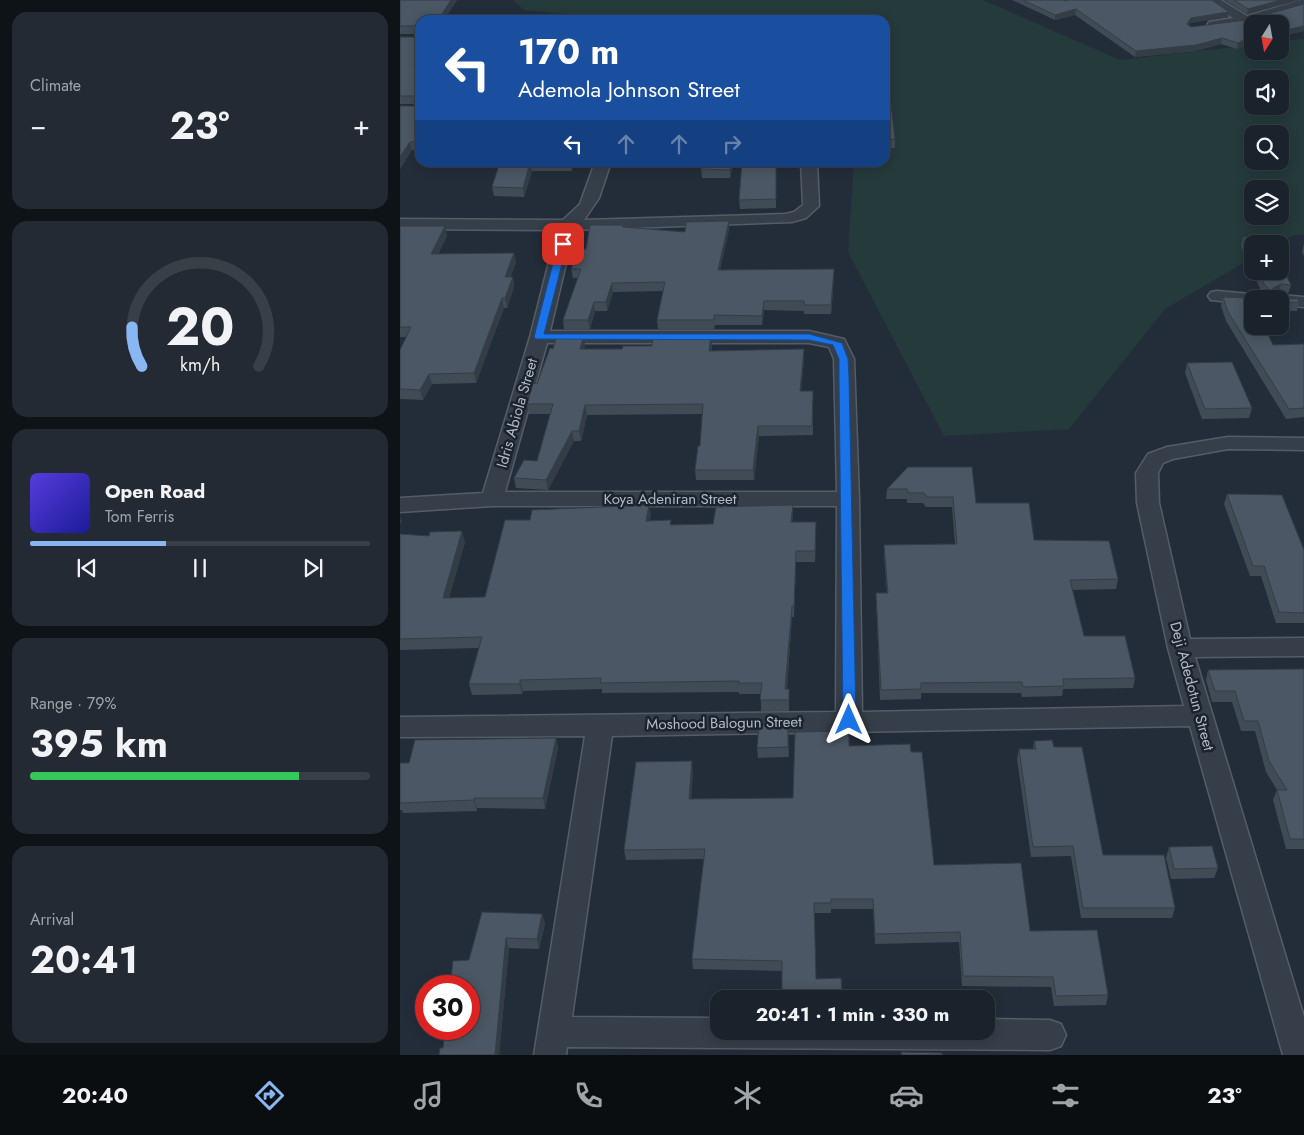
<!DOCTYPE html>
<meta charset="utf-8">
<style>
:root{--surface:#1a222b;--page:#232a33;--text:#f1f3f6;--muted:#9fa4a9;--line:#383f47;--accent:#89b7f2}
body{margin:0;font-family:Jost,sans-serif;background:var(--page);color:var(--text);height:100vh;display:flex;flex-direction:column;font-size:19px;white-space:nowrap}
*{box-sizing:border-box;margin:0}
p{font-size:16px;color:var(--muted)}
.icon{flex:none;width:28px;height:28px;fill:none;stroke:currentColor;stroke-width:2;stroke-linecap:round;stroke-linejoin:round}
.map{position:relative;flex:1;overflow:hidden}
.details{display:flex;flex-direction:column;gap:12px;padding:12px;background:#0e1318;width:400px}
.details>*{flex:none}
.guide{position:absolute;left:15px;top:15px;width:475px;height:152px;border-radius:15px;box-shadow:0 2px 12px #0003,0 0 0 1px var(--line);background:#1a4fa0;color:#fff;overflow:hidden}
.needle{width:32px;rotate:191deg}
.buttons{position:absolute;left:844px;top:15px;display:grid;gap:10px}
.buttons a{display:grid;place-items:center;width:45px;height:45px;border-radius:10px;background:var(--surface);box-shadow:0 2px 12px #0003,0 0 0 1px var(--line);font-size:25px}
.speed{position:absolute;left:15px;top:975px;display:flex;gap:10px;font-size:25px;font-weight:700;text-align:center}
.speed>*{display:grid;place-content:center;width:65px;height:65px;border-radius:50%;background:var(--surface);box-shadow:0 2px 12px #0003,0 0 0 1px var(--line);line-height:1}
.speed .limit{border:8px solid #d22;background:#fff;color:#111}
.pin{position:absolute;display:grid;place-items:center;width:42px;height:42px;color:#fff;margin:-21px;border-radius:10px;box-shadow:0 2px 8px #0006}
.me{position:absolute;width:55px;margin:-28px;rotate:0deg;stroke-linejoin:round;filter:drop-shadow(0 0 4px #0008)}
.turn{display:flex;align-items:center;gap:18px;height:105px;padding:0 20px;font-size:22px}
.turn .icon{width:65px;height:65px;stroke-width:2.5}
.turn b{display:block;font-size:35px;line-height:42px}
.lanes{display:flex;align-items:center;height:48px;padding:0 20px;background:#0003;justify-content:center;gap:25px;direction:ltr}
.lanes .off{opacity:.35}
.big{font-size:38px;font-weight:700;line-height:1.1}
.details .card{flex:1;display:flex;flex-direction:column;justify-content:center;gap:8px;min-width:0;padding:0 18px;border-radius:15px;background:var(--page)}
.details .dial{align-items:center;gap:0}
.dial svg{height:130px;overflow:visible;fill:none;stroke:var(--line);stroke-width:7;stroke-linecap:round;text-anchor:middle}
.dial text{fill:var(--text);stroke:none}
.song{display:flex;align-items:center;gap:15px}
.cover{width:60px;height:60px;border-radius:8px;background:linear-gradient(135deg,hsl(250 70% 55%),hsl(240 70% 35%))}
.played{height:5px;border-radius:2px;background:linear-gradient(90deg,var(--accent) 40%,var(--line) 40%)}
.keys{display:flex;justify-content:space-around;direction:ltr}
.heat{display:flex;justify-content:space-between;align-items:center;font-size:28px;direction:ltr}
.charge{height:8px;border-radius:4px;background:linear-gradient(90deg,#34c759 79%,var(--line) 0)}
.trip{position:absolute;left:310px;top:990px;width:285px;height:50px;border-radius:15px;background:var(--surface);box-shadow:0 2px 12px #0003,0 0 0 1px var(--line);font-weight:700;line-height:50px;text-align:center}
.tabs{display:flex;height:80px;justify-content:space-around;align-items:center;background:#0a0e11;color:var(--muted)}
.tabs .icon{width:35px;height:35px}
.tabs .active{color:var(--accent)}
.tabs b{font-size:22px;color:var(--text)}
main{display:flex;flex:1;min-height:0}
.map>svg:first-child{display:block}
.green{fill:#253a3b;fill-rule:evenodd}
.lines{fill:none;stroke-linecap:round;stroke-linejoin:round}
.minor-casing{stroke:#545d67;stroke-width:3}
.minor{fill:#363f49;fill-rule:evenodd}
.wall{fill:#404b56}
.shaded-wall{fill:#343d46}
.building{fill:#4b5764;stroke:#343d46}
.route{fill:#1a73e8;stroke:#114b97}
.labels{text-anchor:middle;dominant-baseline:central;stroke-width:5;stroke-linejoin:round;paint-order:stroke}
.street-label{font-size:15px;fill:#b1bac5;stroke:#1b242e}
</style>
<main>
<section class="details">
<div class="card"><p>Climate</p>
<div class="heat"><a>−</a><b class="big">23°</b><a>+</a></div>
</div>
<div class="card dial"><svg viewBox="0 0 100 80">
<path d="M14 69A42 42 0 1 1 86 69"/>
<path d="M14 69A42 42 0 0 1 8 45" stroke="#89b7f2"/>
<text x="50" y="56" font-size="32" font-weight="700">20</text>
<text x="50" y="72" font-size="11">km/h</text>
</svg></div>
<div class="card">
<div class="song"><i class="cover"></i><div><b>Open Road</b><p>Tom Ferris</p></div></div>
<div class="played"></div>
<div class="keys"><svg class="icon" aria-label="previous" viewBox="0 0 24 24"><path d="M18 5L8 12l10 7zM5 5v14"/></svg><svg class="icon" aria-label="pause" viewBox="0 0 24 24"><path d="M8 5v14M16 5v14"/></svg><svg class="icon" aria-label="next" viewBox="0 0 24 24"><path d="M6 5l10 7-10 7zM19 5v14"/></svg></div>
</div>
<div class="card"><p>Range · 79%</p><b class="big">395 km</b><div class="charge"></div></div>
<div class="card"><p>Arrival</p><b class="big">20:41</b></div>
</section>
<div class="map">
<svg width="904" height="1055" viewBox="0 0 904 1055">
<rect width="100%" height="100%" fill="#232d39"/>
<!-- green -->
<path class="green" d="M113,0H583L720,60L852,45V51H880V41L904,39V235H893L878,244H852V258L765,309L669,429L544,436L448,252L454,163L485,162V20H221L124,10ZM852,79H880V106H852ZM852,134H880V161H852ZM852,189H880V216H852Z"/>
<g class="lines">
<defs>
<path id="minor" d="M806,0H821L847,16L901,0H904V7L845,24L813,29L809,28L807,25L809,22L833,18Z
M195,162H211L199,198L184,220L385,214L394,212L403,205L401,162H417L419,206L406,218L392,222L174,230L150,331H409L444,339L454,359L459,499L462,712L784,706L768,648L737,503L736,473L748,454L767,447L828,437L904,438V450L828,449L773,459L763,463L758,473L759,503L790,639L904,638V656L795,657L904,1017V1055H883L790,726L212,736L172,1017L319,1018V1031H586V1019L650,1020L661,1024L666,1035L661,1046L650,1050L167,1047L166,1055H134L185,736L0,737V717L436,712L437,506H92L0,512V498L83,493L130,337L157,230L0,229V219L163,220L180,204ZM147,343H409L429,347L434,359L437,492H105Z
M817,291L862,295L865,299H852V304L811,300L808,296L811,292Z
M880,295L904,297V307L880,305V299H872Z"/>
</defs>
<!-- minor casing -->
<use href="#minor" class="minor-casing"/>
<!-- minor -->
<use href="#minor" class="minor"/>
</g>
<!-- wall -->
<path class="wall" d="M0,0H57L44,20H20V150H12L0,169V106H19L20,104H0V37H20V34H0Z
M612,0H663L666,1L828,17L790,23L789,25L791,27L846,20L904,4V31L885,35L880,36V24H852V42L837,49L821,44L795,51L735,57L675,15L655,20Z
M825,0H900L847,14Z
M485,96L495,139V148H485Z
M52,162H173L172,171H132L124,197L94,196L92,187L98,168L53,166Z
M303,162H334L330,178H302L301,169Z
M376,162V208L340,209L339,200Z
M223,225V227L285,232L329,230L320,270L434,269V278L431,314H404V311L364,310L362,325H315L314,329H258L257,320L263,291L213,292L207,311H195L190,329H164L163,320L178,278H173L171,269L186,249Z
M0,226L47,236L38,254L114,253L116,263L110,277H113L114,287L107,308H104L76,383L32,384L23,400L0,399V350L6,337H0Z
M843,237L852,244V271H880L891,285L888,294L881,293L882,298L899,302L897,311H880V299H866V297L862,293L841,246Z
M904,244V256L902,252Z
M823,297L873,345L904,344V417L886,419L826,321L821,306Z
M185,345L184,349H222L312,345L311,351L404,349V359L401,391H413V435L359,436L354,480H296L295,470L300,446L302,414L187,415L181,441H174L148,490L116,488L114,478L137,461L150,414H129L127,404L153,349Z
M787,363L852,408L849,418L802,419L785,373Z
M508,467L576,503L634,540L718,579L716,589L672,590L684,636L735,678L733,688L663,689L662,696L622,697L621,693H521V699L480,700L476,593H487L484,555V545L555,544L552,507H526L523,503H507V499H486L487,489Z
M827,494L904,550V623H876L861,576H850L824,504Z
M251,515L249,521L271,520V525L313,524L393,516L392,522L416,533L415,562H396L394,617H392L387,689L389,700V711H361V694H339V692L202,693V689L123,691L122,694L72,695L69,684L79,648L0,650V534L65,542L49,598L85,597Z
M904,669V849H886L873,800L877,790L866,772L855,731H841L832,702H812L806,680L808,670Z
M388,725L389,757L358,758L357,748Z
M156,738L158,748L145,809L77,808V811L3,813L2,810H0V763H9Z
M634,741L654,747L703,855L775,908L772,918H681L671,856L631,857L617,759L619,749H633Z
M449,746L511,752L534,865L630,931L708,995L706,1005L654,1006L651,987L562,986L559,942L475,944L473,909H431V913H414L416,979L442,999L382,971L293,969L292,959L304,859L226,860L224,850L293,771L291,799L393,798Z
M769,847L818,868L814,878L771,879L766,858Z
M142,914L145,924L139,949L109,948L99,1055H39L43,1048L69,960Z"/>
<!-- shaded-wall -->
<path class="shaded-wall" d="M51,0H57L44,20H38Z
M881,0H900L847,14L848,9Z
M676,9L675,15L655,20V15Z
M829,12L828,17L790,23L786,29L787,24L791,18Z
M904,26V31L885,35L886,30Z
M852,36V42L837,49L838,43Z
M822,38L821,44L795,51L735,57L736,51Z
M20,54V66L16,74L14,66Z
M10,142L12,150L0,169V157Z
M173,162L172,171L170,163Z
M331,162H334L330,178V170Z
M130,163L132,171L124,197L123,188Z
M329,221V230L318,278V270Z
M45,226L47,236L33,263L31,254Z
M114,253L116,263L107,287L105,277Z
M434,269V278L431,314V305Z
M113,277L114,287L107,308L105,298Z
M212,283L213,292L207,311L206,302Z
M881,284L879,293L871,297L873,288Z
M102,298L104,308L76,383L74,373Z
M364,301V310L362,325V316Z
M194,302L195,311L190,329L188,320Z
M184,335L185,345L181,358L180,349Z
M311,335L312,345L310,360L309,351Z
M404,349V359L400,401V391Z
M29,374L32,384L23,400L20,390Z
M185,405L187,415L181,441L179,431Z
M358,426L359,436L354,480L353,470Z
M172,431L174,441L148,490L146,480Z
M249,505L251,515L247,531L246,521Z
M393,505V516L391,533V522Z
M0,516L2,521L0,525Z
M416,522V533L415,562V551Z
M62,531L65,542L46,609L43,598Z
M396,551V562L394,617V606Z
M392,606V617L386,700L385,689Z
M120,680L123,691L122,694L120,684Z
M156,738L158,748L145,809L143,798Z
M292,761L293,771L290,809L289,799Z
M74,798L77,808V811L74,800Z
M142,914L145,924L139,949L137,939Z
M106,938L109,948L99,1055H95Z"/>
<!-- building -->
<path class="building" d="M0,0H51L38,20H20V54L14,66H20V142H10L0,157V106H19L20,96H0V37H20V26H0Z
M623,0H663L666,1L667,0H812L829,12L791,18L787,24L791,27L846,20L904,4V26L886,30H880V24H852V36L838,43L822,38L796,45L736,51L676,9L655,15Z
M834,0H881L848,9Z
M485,96H490L495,139L485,140Z
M100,162H170L130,163L123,188L92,187Z
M303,162H331L330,170L301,169Z
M342,162H376V199L339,200Z
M329,221L318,270L434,269L431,305H404V301H364L362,316L314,315V320H257L265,282L212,283L206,302H194L188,320H163L181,269H171L178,250L186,249L190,225H223V227L285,232L286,222Z
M0,226H45L31,254L114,253L105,277H113L105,298H102L74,373L29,374L20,390L0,389V350L11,327H0Z
M843,237H868L871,244H852V259Z
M880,263L891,285L881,284L873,288V291L880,292L882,298L898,299L899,302L880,303V299H870L867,292L869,289L864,284L858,271H880Z
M823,297L848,298L852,306V326H864L873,345L904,344V408L889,409L828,312Z
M157,335H184L180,349H222L223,346H252L254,335H311L309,351L404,349L400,391H413L412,426H358L353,470H295L298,446H300L303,404L185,405L179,431H172L146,480L114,478L124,460L137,461L153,404H127L133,383L137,384L150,348L153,349Z
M832,362L852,408L805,409L787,363Z
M508,467H572L576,503H629L634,540L709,541L718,579L670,580L684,636H725L735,678L663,679L664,686L623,687L622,682L521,683V689L481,690L476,593H488L484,545L557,544L553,497H527L524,493H508L507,489H487Z
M827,494L882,495L904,550V613L879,612L864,566H853Z
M249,505L246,521L271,520L270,525L313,524L316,507L393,505L391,522H416L415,551H396L394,606H392L385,689H389V700H360L362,683H338L339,681L200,683L201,678L120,680V684H69L82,637L0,639V534L29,536L30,532L62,531L43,598L85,597L105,520H130L132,510Z
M904,669V839H890L877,790H887L869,761L858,721H844L835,691H815L808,670Z
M359,725H388V747L357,748Z
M449,731V746L510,744L511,752H522L534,865L621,863L630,931L697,930L708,995L656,996L653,977L563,976L560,932L475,934L473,899H431V903H414L416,979L441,978L442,999H382V961L292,959L305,849L224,850L236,762L292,761L289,799L393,798L395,732Z
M156,738L143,798H74V800L0,803V763H9L15,740Z
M652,740L654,747H682L703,855H764L775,908H683L673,846L633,847L619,749H636L634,741Z
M812,846L818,868L774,869L769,847Z
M82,912L142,914L137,939L106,938L95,1055H39L40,1048H43L45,1029H69V986H50L53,961L69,960Z
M501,1052L542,1053V1055H502Z"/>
<!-- route -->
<path class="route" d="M163,241L167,244L144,334H409L442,343L448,359L449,378L456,720L454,724L449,726L443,720L439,378V359L433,345L409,340L136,339L134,337L158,244Z"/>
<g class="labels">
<!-- street labels -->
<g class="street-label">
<text transform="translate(117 413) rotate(-74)">Idris Abiola Street</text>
<text x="270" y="499">Koya Adeniran Street</text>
<text transform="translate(792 686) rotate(75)">Deji Adedotun Street</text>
<text transform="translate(324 723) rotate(-1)">Moshood Balogun Street</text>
</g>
</g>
</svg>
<div class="buttons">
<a><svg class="needle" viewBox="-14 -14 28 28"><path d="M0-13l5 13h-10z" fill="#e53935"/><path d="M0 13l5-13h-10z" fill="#9fa4a9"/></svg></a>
<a><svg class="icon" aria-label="sound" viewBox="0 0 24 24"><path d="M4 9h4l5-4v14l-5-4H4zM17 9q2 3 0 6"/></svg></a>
<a><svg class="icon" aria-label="search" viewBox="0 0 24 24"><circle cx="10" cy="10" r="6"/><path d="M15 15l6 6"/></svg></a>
<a><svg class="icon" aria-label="layers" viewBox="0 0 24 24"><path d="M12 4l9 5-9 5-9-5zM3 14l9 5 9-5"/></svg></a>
<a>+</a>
<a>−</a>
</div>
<div class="speed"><div class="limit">30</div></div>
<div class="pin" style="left:163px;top:244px;background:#d93025"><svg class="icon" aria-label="arrive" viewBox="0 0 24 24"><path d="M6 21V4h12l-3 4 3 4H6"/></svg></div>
<svg class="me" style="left:449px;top:720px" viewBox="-20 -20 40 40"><path d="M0-17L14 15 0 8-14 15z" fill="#1a73e8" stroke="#fff" stroke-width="4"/></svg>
<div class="trip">20:41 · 1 min · 330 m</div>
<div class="guide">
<div class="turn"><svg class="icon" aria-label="left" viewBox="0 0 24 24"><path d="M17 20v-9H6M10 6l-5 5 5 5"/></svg><div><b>170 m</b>Ademola Johnson Street</div></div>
<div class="lanes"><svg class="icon" aria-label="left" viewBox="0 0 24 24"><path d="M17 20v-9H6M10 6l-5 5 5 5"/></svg><svg class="icon off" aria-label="ahead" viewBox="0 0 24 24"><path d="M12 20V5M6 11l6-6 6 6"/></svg><svg class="icon off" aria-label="ahead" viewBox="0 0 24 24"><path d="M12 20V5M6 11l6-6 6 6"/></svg><svg class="icon off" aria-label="right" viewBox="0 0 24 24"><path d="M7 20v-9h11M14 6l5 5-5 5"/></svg></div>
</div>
</div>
</main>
<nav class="tabs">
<b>20:40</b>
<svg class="icon active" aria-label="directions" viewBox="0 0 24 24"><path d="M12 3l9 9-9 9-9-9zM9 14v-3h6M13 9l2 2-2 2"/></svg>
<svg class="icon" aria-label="music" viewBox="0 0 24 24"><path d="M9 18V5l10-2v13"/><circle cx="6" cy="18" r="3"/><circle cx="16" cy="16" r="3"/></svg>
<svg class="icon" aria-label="phone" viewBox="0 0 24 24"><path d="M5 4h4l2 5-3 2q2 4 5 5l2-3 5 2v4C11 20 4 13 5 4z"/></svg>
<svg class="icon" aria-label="climate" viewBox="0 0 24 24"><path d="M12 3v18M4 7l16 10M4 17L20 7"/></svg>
<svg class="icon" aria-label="car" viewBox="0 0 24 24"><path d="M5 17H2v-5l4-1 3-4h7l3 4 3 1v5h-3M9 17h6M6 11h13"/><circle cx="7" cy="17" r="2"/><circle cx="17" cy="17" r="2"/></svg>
<svg class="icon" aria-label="filters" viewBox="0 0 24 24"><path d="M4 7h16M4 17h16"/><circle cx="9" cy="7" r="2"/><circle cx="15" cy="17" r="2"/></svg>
<b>23°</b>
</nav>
